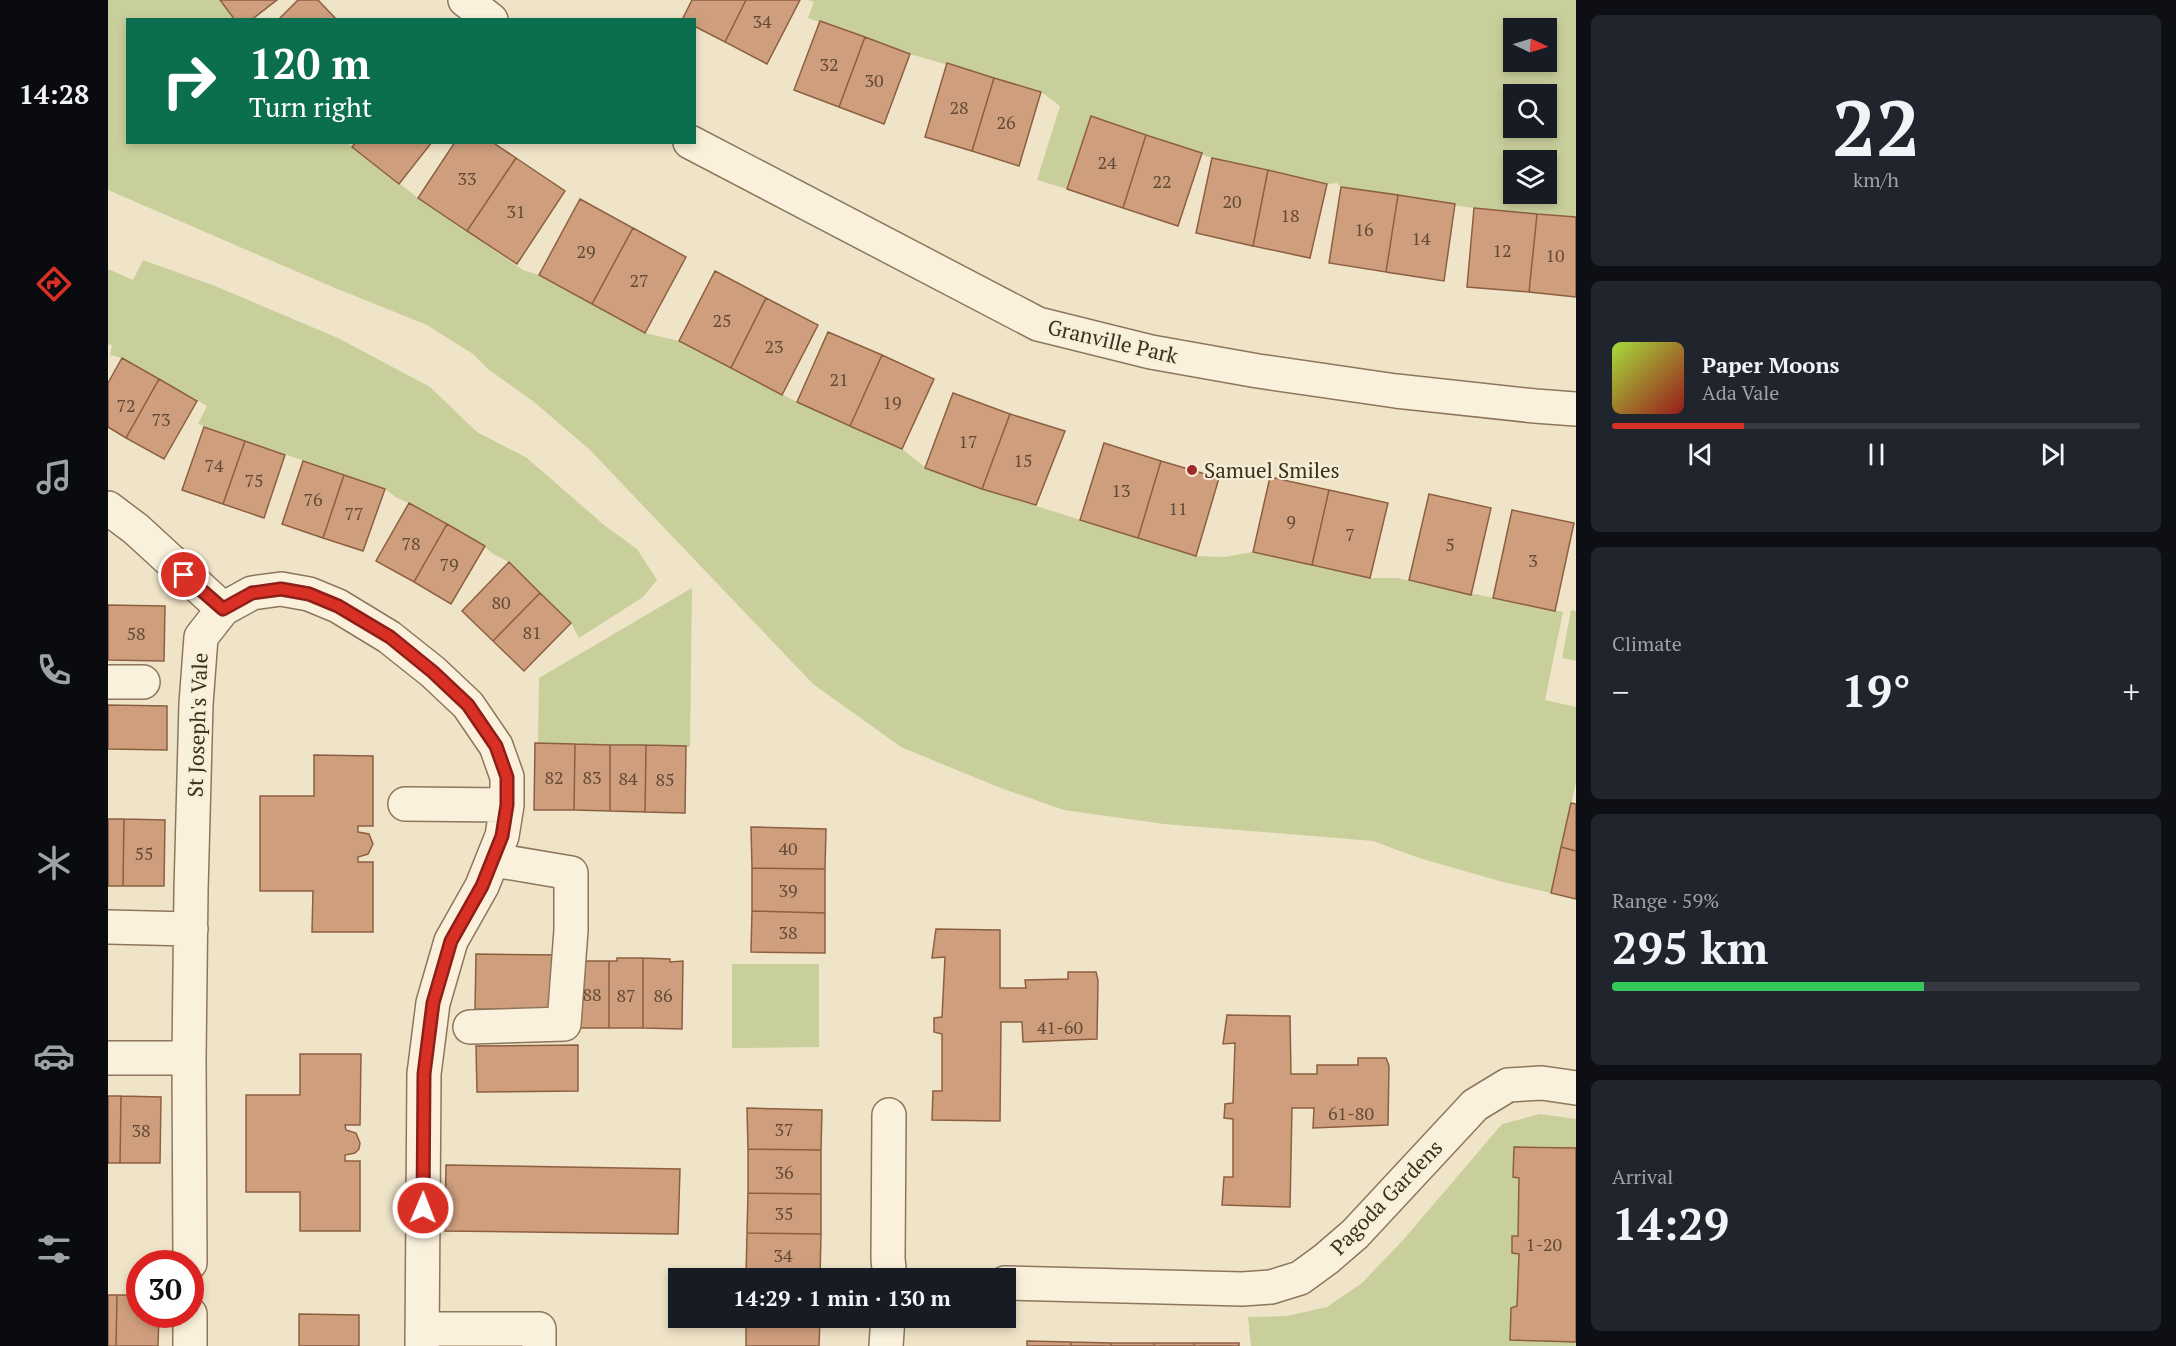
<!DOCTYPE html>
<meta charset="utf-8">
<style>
:root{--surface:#171b24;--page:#20242c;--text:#f1f3f6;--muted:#9ea1a6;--line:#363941;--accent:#d93025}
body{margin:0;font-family:"PT Serif",serif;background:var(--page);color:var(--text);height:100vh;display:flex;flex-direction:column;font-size:22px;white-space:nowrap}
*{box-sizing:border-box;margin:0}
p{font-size:20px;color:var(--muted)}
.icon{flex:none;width:33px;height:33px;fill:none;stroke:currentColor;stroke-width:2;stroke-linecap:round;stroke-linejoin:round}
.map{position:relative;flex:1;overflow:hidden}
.side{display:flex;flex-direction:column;gap:15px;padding:15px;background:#0d0f14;width:600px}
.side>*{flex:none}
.banner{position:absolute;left:18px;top:18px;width:570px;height:126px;border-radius:0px;box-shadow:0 3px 9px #0003;background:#0b6e4f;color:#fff;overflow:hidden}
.needle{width:39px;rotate:94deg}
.buttons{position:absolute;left:1395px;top:18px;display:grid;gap:12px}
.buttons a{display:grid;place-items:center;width:54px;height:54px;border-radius:0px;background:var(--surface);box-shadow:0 3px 9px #0003;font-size:30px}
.speed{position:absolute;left:18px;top:1250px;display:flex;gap:12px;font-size:30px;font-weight:700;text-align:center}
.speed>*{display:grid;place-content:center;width:78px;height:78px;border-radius:50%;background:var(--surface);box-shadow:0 3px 9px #0003;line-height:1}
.speed .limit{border:9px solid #d22;background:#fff;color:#111}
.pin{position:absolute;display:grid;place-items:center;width:51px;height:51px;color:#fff;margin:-26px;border:3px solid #fff;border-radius:50%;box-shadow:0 2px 6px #0007}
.me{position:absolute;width:66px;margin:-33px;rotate:1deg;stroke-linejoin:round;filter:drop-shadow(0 0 4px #0008)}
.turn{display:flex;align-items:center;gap:21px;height:126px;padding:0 24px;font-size:27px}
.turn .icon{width:78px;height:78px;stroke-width:2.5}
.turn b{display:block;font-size:42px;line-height:51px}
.big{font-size:45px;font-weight:600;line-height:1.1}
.side .widget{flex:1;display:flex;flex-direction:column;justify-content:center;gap:9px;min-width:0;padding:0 21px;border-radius:9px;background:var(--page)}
.side .dial{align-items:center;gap:0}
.dial b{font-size:78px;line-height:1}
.song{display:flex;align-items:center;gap:18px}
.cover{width:72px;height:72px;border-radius:9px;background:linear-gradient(135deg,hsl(80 70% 55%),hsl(0 70% 35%))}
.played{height:6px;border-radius:3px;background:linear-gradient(90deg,var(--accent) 25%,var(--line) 25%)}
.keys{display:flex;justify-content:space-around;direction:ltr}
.heat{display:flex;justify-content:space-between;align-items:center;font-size:33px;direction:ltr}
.charge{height:9px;border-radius:4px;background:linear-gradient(90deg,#34c759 59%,var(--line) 0)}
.trip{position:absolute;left:560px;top:1268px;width:348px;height:60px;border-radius:0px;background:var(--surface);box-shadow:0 3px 9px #0003;font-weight:600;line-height:60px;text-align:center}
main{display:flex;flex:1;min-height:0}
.tab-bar{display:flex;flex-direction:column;width:108px;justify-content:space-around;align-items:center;background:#090b0e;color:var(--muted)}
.tab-bar .icon{width:42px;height:42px}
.tab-bar .current{color:var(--accent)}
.tab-bar b{font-size:27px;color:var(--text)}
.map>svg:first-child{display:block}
.green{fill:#c9cf9b;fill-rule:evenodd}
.building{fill:#cf9f7d;stroke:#8d5f41;stroke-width:1.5}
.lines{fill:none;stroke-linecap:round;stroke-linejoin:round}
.minor-casing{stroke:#8d765c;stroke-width:36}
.minor{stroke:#faf1dc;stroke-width:33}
.route-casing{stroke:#8d1f18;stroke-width:15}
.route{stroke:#d93025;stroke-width:10}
.poi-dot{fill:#9e2a2b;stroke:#f7eed8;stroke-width:2}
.labels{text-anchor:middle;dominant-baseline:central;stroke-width:4.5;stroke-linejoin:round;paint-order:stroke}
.number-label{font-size:18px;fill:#624a37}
.street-label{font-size:21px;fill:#3d2e20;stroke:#f7eed8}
.poi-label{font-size:21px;fill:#3d2e20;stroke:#f7eed8;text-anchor:start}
</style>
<main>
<nav class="tab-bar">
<b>14:28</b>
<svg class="icon current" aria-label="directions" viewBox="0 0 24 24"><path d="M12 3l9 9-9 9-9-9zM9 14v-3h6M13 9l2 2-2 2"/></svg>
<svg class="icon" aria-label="music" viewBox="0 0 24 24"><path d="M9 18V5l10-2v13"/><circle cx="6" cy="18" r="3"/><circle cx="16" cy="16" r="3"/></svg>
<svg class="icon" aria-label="phone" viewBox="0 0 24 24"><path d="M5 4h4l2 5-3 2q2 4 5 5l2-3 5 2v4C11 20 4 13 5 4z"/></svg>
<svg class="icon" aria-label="climate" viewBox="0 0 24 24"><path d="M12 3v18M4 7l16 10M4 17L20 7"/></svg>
<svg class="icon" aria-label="car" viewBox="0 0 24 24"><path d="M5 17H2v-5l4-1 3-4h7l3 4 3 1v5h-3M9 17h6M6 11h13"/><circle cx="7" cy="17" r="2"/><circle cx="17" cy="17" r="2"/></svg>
<svg class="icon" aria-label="filters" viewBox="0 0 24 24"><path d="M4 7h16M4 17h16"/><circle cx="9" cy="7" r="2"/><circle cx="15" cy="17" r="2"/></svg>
</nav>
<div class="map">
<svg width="1468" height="1346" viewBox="0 0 1468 1346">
<rect width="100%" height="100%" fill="#f0e4c8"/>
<!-- green -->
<path class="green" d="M0,0H112L127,19L20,20V142L239,143L310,198L415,270L431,275L537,333L571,341L683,399L794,449L818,468L874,489L1088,556L1116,557L1145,552L1262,578H1289L1455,612L1437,700L1468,707V782L1443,893L1395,882L1311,858L1265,841L1056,824L956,810L890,787L793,747L705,684L481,449L426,402L380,369L365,354L319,325L227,288L0,190Z
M699,0H1468V217L1357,207L1233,187L1229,183L1219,184L1104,158L983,116L959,189L929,180L952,106L933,92L802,54L700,18L706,2ZM1406,28H1438V62H1406ZM1406,94H1438V128H1406ZM1406,160H1438V194H1406Z
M35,260L107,286L230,338L322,387L369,432L419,458L496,525L529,549L549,580L535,597L471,638L463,623L401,562L385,554L376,546L301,503L289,498L277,489L90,424L99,406L14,358L2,355L4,345L0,344V269L25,280Z
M584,588L582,747L430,744L431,678Z
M1463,610L1468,611V661L1454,658Z
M624,964H711V1047L624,1048Z
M1432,1114L1468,1119V1148L1406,1147L1405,1177L1411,1178L1410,1235L1404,1236V1253L1411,1254L1409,1306L1403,1308L1402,1340L1468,1342V1346H1143L1140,1317L1179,1316L1219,1307L1254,1283L1296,1239L1394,1124Z"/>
<!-- building -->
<path class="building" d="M112,0H169L143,20H127Z
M190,0H210L229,20H170Z
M584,0H638L617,42L586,26V20H574Z
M638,0H692L659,64L617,42Z
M712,21L757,37L731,107L686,90Z
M757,37L802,54L776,124L731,107Z
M839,63L886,78L864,151L817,137Z
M886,78L933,92L911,166L864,151Z
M983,116L1038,135L1015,208L959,189Z
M1038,135L1094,153L1070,226L1015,208Z
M248,142H324L291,184L244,147Z
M347,142H384L408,158L359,231L310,198Z
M408,158L457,191L409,264L359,231Z
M1104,158L1160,170L1145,246L1088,233Z
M1160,170L1219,184L1202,258L1145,246Z
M1233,187L1290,195L1278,272L1221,263Z
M1290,195L1347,204L1336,281L1278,272Z
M472,199L525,228L484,304L431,275Z
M1366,208L1429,214L1421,292L1359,287Z
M1429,214L1468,217V297L1421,292Z
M525,228L578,257L537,333L484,304Z
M607,271L658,298L623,368L571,341Z
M658,298L710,325L674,395L623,368Z
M720,332L774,355L742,426L689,402Z
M774,355L826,379L794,449L742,426Z
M14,358L51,379L18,438L0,427V383Z
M51,379L89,401L56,459L18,438Z
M845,393L902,414L874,489L817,468Z
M902,414L957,431L928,505L874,489Z
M96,427L137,441L115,504L74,490Z
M137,441L177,455L156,518L115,504Z
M996,443L1053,461L1030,538L972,520Z
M195,461L236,475L215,538L174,524Z
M1053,461L1111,478L1088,556L1030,538Z
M236,475L277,489L255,551L215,538Z
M1162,477L1221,490L1204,565L1145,552Z
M1221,490L1280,503L1262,578L1204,565Z
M1321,494L1383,508L1363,595L1301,580Z
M301,503L339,524L306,582L268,561Z
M1404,510L1466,523L1447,611L1385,598Z
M339,524L377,546L343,604L306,582Z
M401,562L432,593L385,641L354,611Z
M432,593L463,623L416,671L385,641Z
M0,605L57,606L56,661L0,660Z
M0,705L59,706V750L0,749Z
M427,743L467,744L466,810H426Z
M467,744L502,745V811L466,810Z
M502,745H538L537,812L502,811Z
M538,745L578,746L577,813L537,812Z
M206,755L265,756V826H250V832L261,834L265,844L260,854L250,857V862H265V932H204L205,891H152V796H206Z
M1463,803L1468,804V851L1453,847Z
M0,819H16L15,886H0Z
M16,819L57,820L56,886H15Z
M643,827L718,829L717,869L644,868Z
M1453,847L1468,851V899L1443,893Z
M644,868L717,869V913L644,911Z
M644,911L717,913V953L643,952Z
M828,929L892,930V988H918L917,980L960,979V972H988L990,980L989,1039L915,1042L914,1022H893L892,1121L824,1120L825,1091H834V1034L826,1032V1018L834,1017L837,957L824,958Z
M368,954L452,955L451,1010L367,1009Z
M509,958H535V1028H501V961H509Z
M535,958L562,959V962L575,961L574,1029L535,1028Z
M468,961H501V1028H467Z
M1119,1015L1182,1016L1183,1074H1209V1065H1250V1058H1278L1281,1066L1280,1125L1205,1128L1206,1108H1184L1182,1207L1114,1205L1116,1177H1125V1119L1116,1118L1117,1104L1125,1103L1127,1043L1115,1044Z
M470,1045V1091L369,1092L368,1046Z
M192,1054H253L252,1125H237L238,1130L248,1133L252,1143L251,1149L247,1153L237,1155V1161H252V1231H192V1192H138V1095H192Z
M0,1096H13L12,1163H0Z
M13,1096L53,1097L52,1163H12Z
M639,1108L714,1110L713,1150L640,1149Z
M1406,1147L1468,1148V1342L1402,1340L1403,1308L1409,1306L1411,1254L1404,1253V1236H1410L1411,1178L1405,1177Z
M640,1149L713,1150V1194L640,1193Z
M338,1165L572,1169L570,1234L337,1231Z
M640,1193L713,1194V1234L639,1233Z
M639,1233L713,1234L712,1278L638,1277Z
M0,1295H9L8,1346H0Z
M9,1295H32V1314H51L50,1346H8Z
M191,1314L251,1315V1346H191Z
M638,1317H712V1319L638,1318Z
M638,1318L712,1319L711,1346H638Z
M919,1341L963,1342V1346H919Z
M963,1342L1003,1343V1346H963Z
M1003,1343H1046V1346H1003Z
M1046,1343H1086V1346H1046Z
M1086,1343H1131V1346H1086Z"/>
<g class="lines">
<defs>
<path id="minor" d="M357,0L383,20
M582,142L930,324L1043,352L1150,371L1288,391L1427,406L1468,409
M0,508L28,529L115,609
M0,682H35
M297,804L399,805
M0,927L83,929
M362,1027L456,1024L463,930V873L386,860
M0,1058H81
M781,1115L780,1259L782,1278
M82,1263L81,1058L83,890L88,704L93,637L115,609L144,593L173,589L201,594L230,606L281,637L325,672L360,705L388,746L399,777V805L394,836L374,886L343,941L325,1003L316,1074L314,1346
M897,1283L1134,1289L1163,1287L1192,1278L1218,1259L1247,1234L1367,1105L1400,1085L1434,1083L1468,1088
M82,1314V1346
M314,1329H431V1346
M778,1346L780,1317"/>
</defs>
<!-- minor casing -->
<use href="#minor" class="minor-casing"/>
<!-- minor -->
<use href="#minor" class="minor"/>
</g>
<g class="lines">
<defs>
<path id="route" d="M76,575L115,609L144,593L173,589L201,594L230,606L282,637L325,672L360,705L388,746L399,777V805L394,836L374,886L343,941L325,1003L316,1074L315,1208"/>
</defs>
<!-- route casing -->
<use href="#route" class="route-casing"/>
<!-- route -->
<use href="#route" class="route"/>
</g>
<!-- markers -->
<circle class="poi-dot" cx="1084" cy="470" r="6"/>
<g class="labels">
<!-- number labels -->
<g class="number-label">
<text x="654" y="21">34</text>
<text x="721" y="64">32</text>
<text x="766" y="80">30</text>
<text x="851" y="107">28</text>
<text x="898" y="122">26</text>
<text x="999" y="162">24</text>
<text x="359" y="178">33</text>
<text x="1054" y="181">22</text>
<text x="1124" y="201">20</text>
<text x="408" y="211">31</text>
<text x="1182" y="215">18</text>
<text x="1256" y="229">16</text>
<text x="1313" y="238">14</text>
<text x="1394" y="250">12</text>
<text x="478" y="251">29</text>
<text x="1447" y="255">10</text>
<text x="531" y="280">27</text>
<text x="614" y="320">25</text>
<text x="666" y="346">23</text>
<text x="731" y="379">21</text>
<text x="784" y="402">19</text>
<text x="18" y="405">72</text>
<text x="53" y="419">73</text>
<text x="860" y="441">17</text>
<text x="915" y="460">15</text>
<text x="106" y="465">74</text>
<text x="146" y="480">75</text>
<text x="1013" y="490">13</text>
<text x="205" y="499">76</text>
<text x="1070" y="508">11</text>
<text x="246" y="513">77</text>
<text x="1183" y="521">9</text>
<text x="1242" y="534">7</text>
<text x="303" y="543">78</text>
<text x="1342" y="544">5</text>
<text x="1425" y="560">3</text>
<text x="341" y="564">79</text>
<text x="393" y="602">80</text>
<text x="424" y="632">81</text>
<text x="28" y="633">58</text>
<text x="446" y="777">82</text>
<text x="484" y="777">83</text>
<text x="520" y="778">84</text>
<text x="557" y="779">85</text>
<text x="680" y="848">40</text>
<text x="36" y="853">55</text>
<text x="680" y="890">39</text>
<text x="680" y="932">38</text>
<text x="484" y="994">88</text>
<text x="518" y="995">87</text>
<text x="555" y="995">86</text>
<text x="952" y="1027">41-60</text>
<text x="1243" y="1113">61-80</text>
<text x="676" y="1129">37</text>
<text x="33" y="1130">38</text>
<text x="676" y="1172">36</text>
<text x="676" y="1213">35</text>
<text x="1436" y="1244">1-20</text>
<text x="675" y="1255">34</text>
</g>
<!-- street labels -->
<g class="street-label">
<text transform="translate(1005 341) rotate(13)">Granville Park</text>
<text transform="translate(89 725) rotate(-88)">St Joseph's Vale</text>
<text transform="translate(1278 1197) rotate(-46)">Pagoda Gardens</text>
</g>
<!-- poi labels -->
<g class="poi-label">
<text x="1096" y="470">Samuel Smiles</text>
</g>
</g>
</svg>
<div class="buttons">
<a><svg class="needle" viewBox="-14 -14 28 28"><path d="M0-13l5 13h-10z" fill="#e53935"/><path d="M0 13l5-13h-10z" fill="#9ea1a6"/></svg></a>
<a><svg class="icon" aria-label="search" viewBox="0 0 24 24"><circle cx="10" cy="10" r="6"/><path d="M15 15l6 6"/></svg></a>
<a><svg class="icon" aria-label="layers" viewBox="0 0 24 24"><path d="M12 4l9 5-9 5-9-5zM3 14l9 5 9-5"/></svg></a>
</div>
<div class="speed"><div class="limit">30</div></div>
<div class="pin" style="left:76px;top:575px;background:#d93025"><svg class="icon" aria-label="arrive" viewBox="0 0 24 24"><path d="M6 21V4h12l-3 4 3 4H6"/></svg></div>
<svg class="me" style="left:315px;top:1208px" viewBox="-20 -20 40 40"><circle r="17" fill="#d93025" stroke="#fff" stroke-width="3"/><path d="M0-11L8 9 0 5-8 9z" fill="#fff"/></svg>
<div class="trip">14:29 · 1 min · 130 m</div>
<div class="banner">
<div class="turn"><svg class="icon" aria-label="right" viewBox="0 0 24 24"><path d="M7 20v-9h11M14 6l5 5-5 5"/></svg><div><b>120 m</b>Turn right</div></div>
</div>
</div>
<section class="side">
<div class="widget dial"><b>22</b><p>km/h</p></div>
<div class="widget">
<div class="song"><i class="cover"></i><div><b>Paper Moons</b><p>Ada Vale</p></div></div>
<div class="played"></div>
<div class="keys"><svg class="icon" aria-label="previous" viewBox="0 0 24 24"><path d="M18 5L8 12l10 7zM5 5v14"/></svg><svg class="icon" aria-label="pause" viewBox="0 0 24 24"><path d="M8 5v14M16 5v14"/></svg><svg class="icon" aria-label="next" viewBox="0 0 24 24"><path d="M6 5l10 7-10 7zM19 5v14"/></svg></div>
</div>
<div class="widget"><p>Climate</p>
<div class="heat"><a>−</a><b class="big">19°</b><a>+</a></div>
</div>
<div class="widget"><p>Range · 59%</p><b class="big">295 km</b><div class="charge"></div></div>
<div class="widget"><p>Arrival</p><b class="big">14:29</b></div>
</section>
</main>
